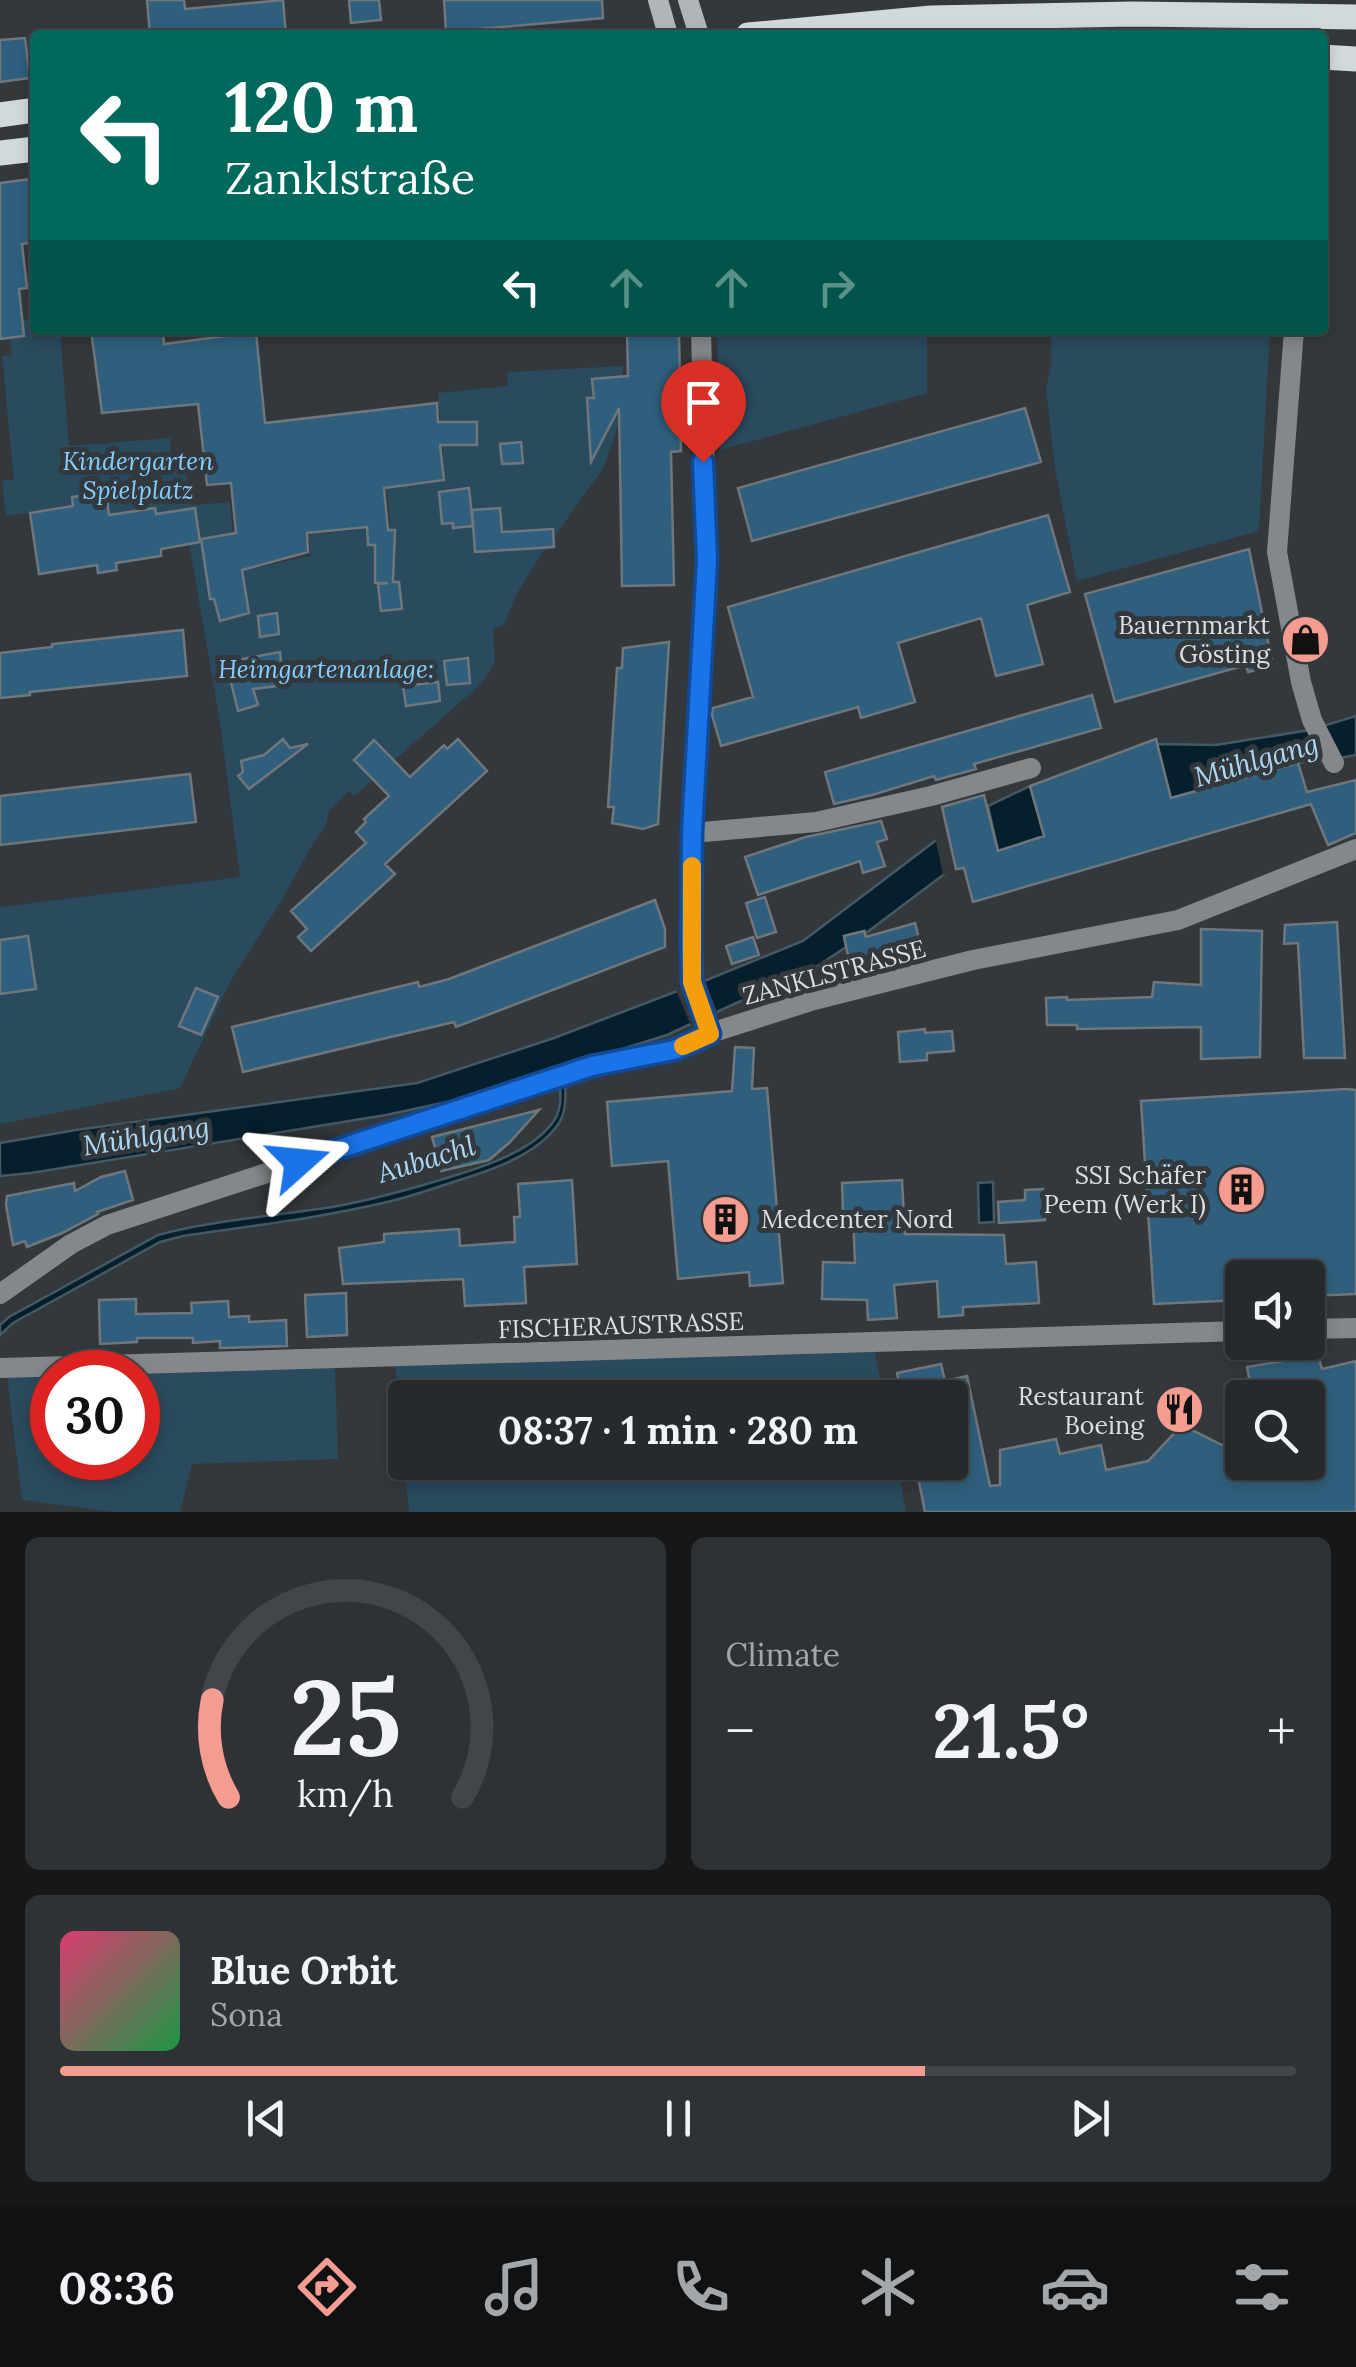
<!DOCTYPE html>
<meta charset="utf-8">
<style>
:root{--surface:#262a2d;--page:#2e3235;--text:#f1f3f6;--muted:#a4a7aa;--line:#424649;--accent:#f59c91}
body{margin:0;font-family:Lora,serif;background:var(--page);color:var(--text);height:100vh;display:flex;flex-direction:column;font-size:38px;white-space:nowrap}
*{box-sizing:border-box;margin:0}
p{font-size:32px;color:var(--muted)}
.icon{flex:none;width:55px;height:55px;fill:none;stroke:currentColor;stroke-width:2;stroke-linecap:round;stroke-linejoin:round}
.map{position:relative;height:1512px;overflow:hidden}
.panel{display:flex;flex-direction:column;gap:25px;padding:25px;background:#151719;flex:1}
.panel>*{flex:none}
.guide{position:absolute;left:30px;top:30px;width:1298px;height:305px;border-radius:10px;box-shadow:0 5px 15px #0003,0 0 0 2px var(--line);background:#00695c;color:#fff;overflow:hidden}
.fabs{position:absolute;left:1225px;top:1260px;display:grid;gap:20px}
.fabs a{display:grid;place-items:center;width:100px;height:100px;border-radius:10px;background:var(--surface);box-shadow:0 5px 15px #0003,0 0 0 2px var(--line);font-size:50px}
.speed{position:absolute;left:30px;top:1350px;display:flex;gap:20px;font-size:50px;font-weight:700;text-align:center}
.speed>*{display:grid;place-content:center;width:130px;height:130px;border-radius:50%;background:var(--surface);box-shadow:0 5px 15px #0003,0 0 0 2px var(--line);line-height:1}
.speed .limit{border:15px solid #d22;background:#fff;color:#111}
.pin{position:absolute;display:grid;place-items:center;width:85px;height:85px;color:#fff;margin:-102px -42px;border-radius:50% 50% 50% 0;rotate:-45deg;box-shadow:0 0 10px #0007}
.pin .icon{rotate:45deg}
.me{position:absolute;width:110px;margin:-55px;rotate:72deg;stroke-linejoin:round;filter:drop-shadow(0 0 8px #0008)}
.turn{display:flex;align-items:center;gap:35px;height:210px;padding:0 30px;font-size:45px}
.turn .icon{width:130px;height:130px;stroke-width:2.5}
.turn b{display:block;font-size:70px;line-height:85px}
.lanes{display:flex;align-items:center;height:95px;padding:0 30px;background:#0003;justify-content:center;gap:50px;direction:ltr}
.lanes .off{opacity:.35}
.big{font-size:75px;font-weight:700;line-height:1.1}
.panel .tile{flex:1;display:flex;flex-direction:column;justify-content:center;gap:15px;min-width:0;padding:0 35px;border-radius:15px;background:var(--page)}
.panel .dial{align-items:center;gap:0}
.dial svg{height:260px;overflow:visible;fill:none;stroke:var(--line);stroke-width:7;stroke-linecap:round;text-anchor:middle}
.dial text{fill:var(--text);stroke:none}
.song{display:flex;align-items:center;gap:30px}
.cover{width:120px;height:120px;border-radius:15px;background:linear-gradient(135deg,hsl(340 70% 55%),hsl(140 70% 35%))}
.played{height:10px;border-radius:5px;background:linear-gradient(90deg,var(--accent) 70%,var(--line) 70%)}
.keys{display:flex;justify-content:space-around;direction:ltr}
.heat{display:flex;justify-content:space-between;align-items:center;font-size:55px;direction:ltr}
.panel .tiles{flex:1;display:grid;gap:25px;grid-template-columns:1fr 1fr}
.tile:last-child{grid-column:span 2}
.trip{position:absolute;left:388px;top:1380px;width:580px;height:100px;border-radius:10px;background:var(--surface);box-shadow:0 5px 15px #0003,0 0 0 2px var(--line);font-weight:700;line-height:100px;text-align:center}
.tabs{display:flex;height:160px;justify-content:space-around;align-items:center;background:#0f1112;color:var(--muted)}
.tabs .icon{width:70px;height:70px}
.tabs .selected{color:var(--accent)}
.tabs b{font-size:45px;color:var(--text)}
.map>svg:first-child{display:block}
.green{fill:#2a4a5e}
.water{fill:#051f2d;stroke:#455963;stroke-width:2.5}
.pier{fill:#32383c}
.building{fill:#2f5f7d;stroke:#70777c;stroke-width:2.5}
.lines{fill:none;stroke-linecap:round;stroke-linejoin:round}
.street{stroke:#85888a;stroke-width:20}
.secondary{stroke:#b1b5b9;stroke-width:20}
.primary{stroke:#d2d9dd;stroke-width:25}
.route-casing{stroke:#114b97;stroke-width:25}
.route{stroke:#1a73e8;stroke-width:18}
.slow{stroke:#f59e0b;stroke-width:18}
.labels{text-anchor:middle;dominant-baseline:central;stroke-width:10;stroke-linejoin:round;paint-order:stroke}
.park-label{font-size:25px;font-style:italic;fill:#83cefe;stroke:#32383c}
.poi-label{font-size:25px;fill:#dbdfe1;stroke:#32383c;text-anchor:end}
.street-label{font-size:25px;fill:#dbdfe1;stroke:#32383c}
.water-label{font-size:28px;font-style:italic;fill:#add8f5;stroke:#32383c}
</style>
<div class="map">
<svg width="1356" height="1512" viewBox="0 0 1356 1512">
<rect width="100%" height="100%" fill="#32383c"/>
<!-- green -->
<path class="green" d="M35,318V330H60L69,446L170,438L172,469L185,468L192,505L230,502L233,539L249,535L255,568L310,556L309,535L390,526L387,488L445,481L438,393L507,386L508,372L623,366L619,422L604,467L537,561L515,597L504,625L493,629L495,662L483,682L354,796L349,791L329,811L326,826L314,842L280,903L231,980L180,1088L0,1124V907L240,877L220,722L185,520L158,525L155,508L109,515L105,492L72,497L73,506L6,516L2,481L14,479L2,356L12,355L10,338L22,320Z
M717,330H927V393L720,450Z
M1051,330H1270L1259,531L1077,581L1055,469L1046,389L1051,367Z
M874,1348L884,1397L405,1398V1462L897,1463L906,1512H409L395,1362Z
M335,1367L338,1459L192,1464L180,1512H114L22,1500L7,1377L52,1375V1458H138V1373Z"/>
<!-- water -->
<path class="water" d="M1356,716V755L1323,761L1298,763L1160,801L1157,744L1216,745L1310,730Z
M1030,786L1036,807L1050,835L998,851L988,806Z
M947,832L956,869L943,875L866,933L865,931L844,936L846,947L804,975L734,1004L667,1035L590,1059L565,1071C565,1087 568,1109 559,1123C537,1156 489,1171 453,1182C432,1189 410,1197 387,1202C320,1218 251,1226 183,1236L160,1242L13,1323L0,1335V1325L9,1317L158,1235C215,1220 274,1216 332,1207C372,1200 411,1189 450,1177C483,1167 536,1150 555,1119C563,1106 560,1088 559,1074L513,1088L386,1115L31,1173L0,1176V1143L76,1130L417,1083L554,1038L709,979L803,941Z
M993,1182L994,1222L979,1223L978,1183Z"/>
<!-- pier -->
<path class="pier" d="M946,830L956,869L961,868L952,874L943,875L935,837Z
M704,978L717,1011L709,1021L692,1028L675,988Z"/>
<!-- building -->
<path class="building" d="M147,0H184L185,9L283,0L286,35H150Z
M349,0H379L381,20L351,23Z
M444,0H602L603,18L446,32Z
M25,38L30,78L0,82V40Z
M31,179L35,242L22,244L27,288L19,289L24,336L0,339V183Z
M91,330H163L164,344L256,332L265,423L437,403L438,422H477V445H440L444,480L384,488L388,530H395L393,582H399L402,609L381,611L378,584L388,583H375V545H368L367,527L307,533L308,552L242,570L249,613L220,621L214,599H210L201,539L236,533L231,483L207,485L198,404L102,413Z
M627,330H679L681,451L671,452L674,585L622,586L619,408L591,462L587,398H594L592,379L628,376Z
M1025,408L1041,462L752,541L738,488Z
M521,442L523,463L502,464L500,444Z
M469,488L473,526L453,528V523L442,524L439,492Z
M106,492L109,515L155,508L156,514L195,508L200,542L161,549V556L116,563L117,570L98,573L97,565L39,574L30,513L73,506L72,497Z
M500,508L502,532L553,529L554,547L475,552L472,510Z
M1048,515L1070,592L1027,605L1043,664L996,676L981,618L898,643L915,702L861,718L858,707L721,746L712,715L713,708L753,697L728,607Z
M1249,549L1273,666L1248,672L1246,665L1115,702L1085,594Z
M277,613L279,634L260,637L258,616Z
M183,630L187,676L30,692V695L0,698V653L52,647V644Z
M669,642L658,824L643,829L612,823L614,807H608L617,668H622L623,648Z
M280,652L283,680L278,681V686L253,689L258,705L238,711L226,662Z
M468,658L470,683L447,685L444,661Z
M438,682L440,701L406,706L403,686Z
M1092,695L1101,728L974,764L976,769L936,780L934,776L872,795L834,804L825,772Z
M283,739L290,748L308,744L249,789L238,776L243,772L241,761L264,755Z
M458,739L487,771L385,864L395,874L311,951L298,937L307,929L291,911L366,843L356,832L366,822L364,819L389,796L354,760L374,740L410,777L444,745L447,749Z
M1156,739L1171,798L1298,763L1307,792L1356,780V833L1328,845L1311,804L973,902L964,868L956,869L942,807L984,795L998,851L1044,836L1030,786Z
M190,774L196,822L0,845V796Z
M881,821L887,839L877,842L885,866L863,873L860,861L758,895L745,857L806,837Z
M765,897L776,932L757,938L746,903Z
M655,900L665,929V947L456,1027L454,1022L243,1072L232,1027L418,982L419,987L449,979Z
M1337,922L1345,1058H1304L1298,943L1284,944L1285,925Z
M915,923L924,958L852,976L844,936L864,931L866,937Z
M1201,929L1262,931L1260,1057L1201,1059V1027L1077,1029V1025H1047L1046,998L1067,997V1000L1152,997L1154,982L1201,985Z
M28,936L36,989L0,994V940Z
M753,937L759,955L732,964L726,946Z
M196,988L218,997L201,1035L179,1026Z
M925,1029V1033L952,1031L954,1051L927,1053V1060L900,1062L898,1032Z
M735,1047L754,1048L752,1089L767,1088L783,1283L750,1286L749,1272L678,1279L668,1161L612,1166L607,1102L732,1091Z
M1346,1089L1356,1090V1294L1308,1296V1278H1242V1300L1154,1304L1141,1101Z
M539,1110L509,1143L489,1160L441,1171L432,1137Z
M125,1171L133,1200L97,1212L98,1214L62,1233L27,1247L25,1241L13,1245L6,1205L7,1196L74,1183L75,1191L101,1177Z
M572,1180L577,1264L524,1267L526,1303L465,1306L463,1279L343,1284L339,1248L384,1242V1234L459,1229L460,1246L515,1242L514,1217H520L518,1184Z
M902,1180L905,1234L1004,1235L1006,1264L1036,1262L1039,1303L963,1307V1315L939,1317L937,1281L894,1285L897,1318L868,1320L867,1300L822,1299L823,1262L855,1263L853,1214H843L842,1183Z
M1043,1189L1045,1220L999,1223L998,1202L1025,1200V1190Z
M346,1293L347,1335L307,1337L305,1295Z
M136,1299V1314L192,1313L191,1303L228,1301L229,1317L249,1316V1322L286,1320L287,1346L220,1348V1341L193,1343V1338H137V1342L100,1344L99,1300Z
M1318,1355L1322,1369L1356,1361V1512H925L915,1462H950V1398H902L897,1373L941,1364L945,1381L967,1376L990,1486L1000,1485V1450L1056,1439L1060,1454L1101,1445L1106,1470L1148,1461L1182,1425L1222,1445L1241,1440L1242,1462H1308V1398H1253L1247,1367Z"/>
<g class="lines">
<!-- street -->
<path class="street" d="M701,330L707,560L692,833L691,946L692,982L710,1034
M1294,330L1277,552L1301,682L1312,720L1334,763
M692,833L816,822L931,796L1031,768
M0,1294L71,1244L107,1225L592,1067L674,1049L717,1031L814,1000L973,960L1178,920L1356,849
M1308,1329L1356,1328
M1,1368L1242,1331"/>
<!-- secondary -->
<path class="secondary" d="M658,0L668,35
M688,0L699,35"/>
<!-- primary -->
<path class="primary" d="M748,35L931,18L1133,14L1356,17
M1322,57L1356,59
M0,115L35,110
M0,153L35,149"/>
</g>
<g class="lines">
<defs>
<path id="route" d="M299,1162L592,1066L674,1050L710,1034L692,982L691,946L692,832L707,560L703,462"/>
</defs>
<!-- route casing -->
<use href="#route" class="route-casing"/>
<!-- route -->
<use href="#route" class="route"/>
<!-- slow -->
<path class="slow" d="M683,1046L710,1034L692,982V866"/>
</g>
<!-- icons -->
<defs>
<symbol id="shop-disc" viewBox="-11 -11 22 22"><circle r="9.5" fill="#f59c91" stroke="#32383c"/><path d="M-5-2.5h2.3a2.7 3.5 0 0 1 5.4 0H5L5.5 6h-11ZM-1.5-2.5h3a1.5 2.3 0 0 0-3 0Z" fill="#111"/></symbol>
<symbol id="building-disc" viewBox="-11 -11 22 22"><circle r="9.5" fill="#f59c91" stroke="#32383c"/><path d="M-4-6H4V6H1V3H-1V6H-4ZM-2.5-4.3h1.7v1.8h-1.7ZM.8-4.3h1.7v1.8H.8ZM-2.5-1h1.7V.8h-1.7ZM.8-1h1.7V.8H.8Z" fill="#111"/></symbol>
<symbol id="restaurant-disc" viewBox="-11 -11 22 22"><circle r="9.5" fill="#f59c91" stroke="#32383c"/><path d="M-5-6h1v4h1v-4h1v4h1v-4h1v5L-1.5 .5V6h-2V.5L-5-1ZM5-6V6H3V1.5H1.5Q1.5-4 5-6Z" fill="#111"/></symbol>
</defs>
<g fill-rule="evenodd">
<use href="#shop-disc" x="1278" y="612" width="55" height="55"/>
<use href="#building-disc" x="1214" y="1162" width="55" height="55"/>
<use href="#building-disc" x="698" y="1192" width="55" height="55"/>
<use href="#restaurant-disc" x="1152" y="1382" width="55" height="55"/>
</g>
<g class="labels">
<!-- park labels -->
<g class="park-label">
<text x="138" y="461">Kindergarten<tspan x="138" dy="29">Spielplatz</tspan></text>
<text x="326" y="669">Heimgartenanlage:</text>
</g>
<!-- poi labels -->
<g class="poi-label">
<text x="1270" y="625">Bauernmarkt<tspan x="1270" dy="29">Gösting</tspan></text>
<text x="1206" y="1175">SSI Schäfer<tspan x="1206" dy="29">Peem (Werk I)</tspan></text>
<text x="761" y="1219" text-anchor="start">Medcenter Nord</text>
<text x="1144" y="1396">Restaurant<tspan x="1144" dy="29">Boeing</tspan></text>
</g>
<!-- street labels -->
<g class="street-label">
<text transform="translate(834 972) rotate(-15)">ZANKLSTRASSE</text>
<text transform="translate(621 1325) rotate(-2)">FISCHERAUSTRASSE</text>
</g>
<!-- water labels -->
<g class="water-label">
<text transform="translate(1256 760) rotate(-16)">Mühlgang</text>
<text transform="translate(146 1136) rotate(-9)">Mühlgang</text>
<text transform="translate(426 1159) rotate(-17)">Aubachl</text>
</g>
</g>
</svg>
<div class="fabs">
<a><svg class="icon" aria-label="sound" viewBox="0 0 24 24"><path d="M4 9h4l5-4v14l-5-4H4zM17 9q2 3 0 6"/></svg></a>
<a><svg class="icon" aria-label="search" viewBox="0 0 24 24"><circle cx="10" cy="10" r="6"/><path d="M15 15l6 6"/></svg></a>
</div>
<div class="speed"><div class="limit">30</div></div>
<div class="pin" style="left:703px;top:462px;background:#d93025"><svg class="icon" aria-label="arrive" viewBox="0 0 24 24"><path d="M6 21V4h12l-3 4 3 4H6"/></svg></div>
<svg class="me" style="left:299px;top:1162px" viewBox="-20 -20 40 40"><path d="M0-17L14 15 0 8-14 15z" fill="#1a73e8" stroke="#fff" stroke-width="4"/></svg>
<div class="trip">08:37 · 1 min · 280 m</div>
<div class="guide">
<div class="turn"><svg class="icon" aria-label="left" viewBox="0 0 24 24"><path d="M17 20v-9H6M10 6l-5 5 5 5"/></svg><div><b>120 m</b>Zanklstraße</div></div>
<div class="lanes"><svg class="icon" aria-label="left" viewBox="0 0 24 24"><path d="M17 20v-9H6M10 6l-5 5 5 5"/></svg><svg class="icon off" aria-label="ahead" viewBox="0 0 24 24"><path d="M12 20V5M6 11l6-6 6 6"/></svg><svg class="icon off" aria-label="ahead" viewBox="0 0 24 24"><path d="M12 20V5M6 11l6-6 6 6"/></svg><svg class="icon off" aria-label="right" viewBox="0 0 24 24"><path d="M7 20v-9h11M14 6l5 5-5 5"/></svg></div>
</div>
</div>
<section class="panel">
<div class="tiles">
<div class="tile dial"><svg viewBox="0 0 100 80">
<path d="M14 69A42 42 0 1 1 86 69"/>
<path d="M14 69A42 42 0 0 1 9 39" stroke="#f59c91"/>
<text x="50" y="56" font-size="32" font-weight="700">25</text>
<text x="50" y="72" font-size="11">km/h</text>
</svg></div>
<div class="tile"><p>Climate</p>
<div class="heat"><a>−</a><b class="big">21.5°</b><a>+</a></div>
</div>
<div class="tile">
<div class="song"><i class="cover"></i><div><b>Blue Orbit</b><p>Sona</p></div></div>
<div class="played"></div>
<div class="keys"><svg class="icon" aria-label="previous" viewBox="0 0 24 24"><path d="M18 5L8 12l10 7zM5 5v14"/></svg><svg class="icon" aria-label="pause" viewBox="0 0 24 24"><path d="M8 5v14M16 5v14"/></svg><svg class="icon" aria-label="next" viewBox="0 0 24 24"><path d="M6 5l10 7-10 7zM19 5v14"/></svg></div>
</div>
</div>
</section>
<nav class="tabs">
<b>08:36</b>
<svg class="icon selected" aria-label="directions" viewBox="0 0 24 24"><path d="M12 3l9 9-9 9-9-9zM9 14v-3h6M13 9l2 2-2 2"/></svg>
<svg class="icon" aria-label="music" viewBox="0 0 24 24"><path d="M9 18V5l10-2v13"/><circle cx="6" cy="18" r="3"/><circle cx="16" cy="16" r="3"/></svg>
<svg class="icon" aria-label="phone" viewBox="0 0 24 24"><path d="M5 4h4l2 5-3 2q2 4 5 5l2-3 5 2v4C11 20 4 13 5 4z"/></svg>
<svg class="icon" aria-label="climate" viewBox="0 0 24 24"><path d="M12 3v18M4 7l16 10M4 17L20 7"/></svg>
<svg class="icon" aria-label="car" viewBox="0 0 24 24"><path d="M5 17H2v-5l4-1 3-4h7l3 4 3 1v5h-3M9 17h6M6 11h13"/><circle cx="7" cy="17" r="2"/><circle cx="17" cy="17" r="2"/></svg>
<svg class="icon" aria-label="filters" viewBox="0 0 24 24"><path d="M4 7h16M4 17h16"/><circle cx="9" cy="7" r="2"/><circle cx="15" cy="17" r="2"/></svg>
</nav>
